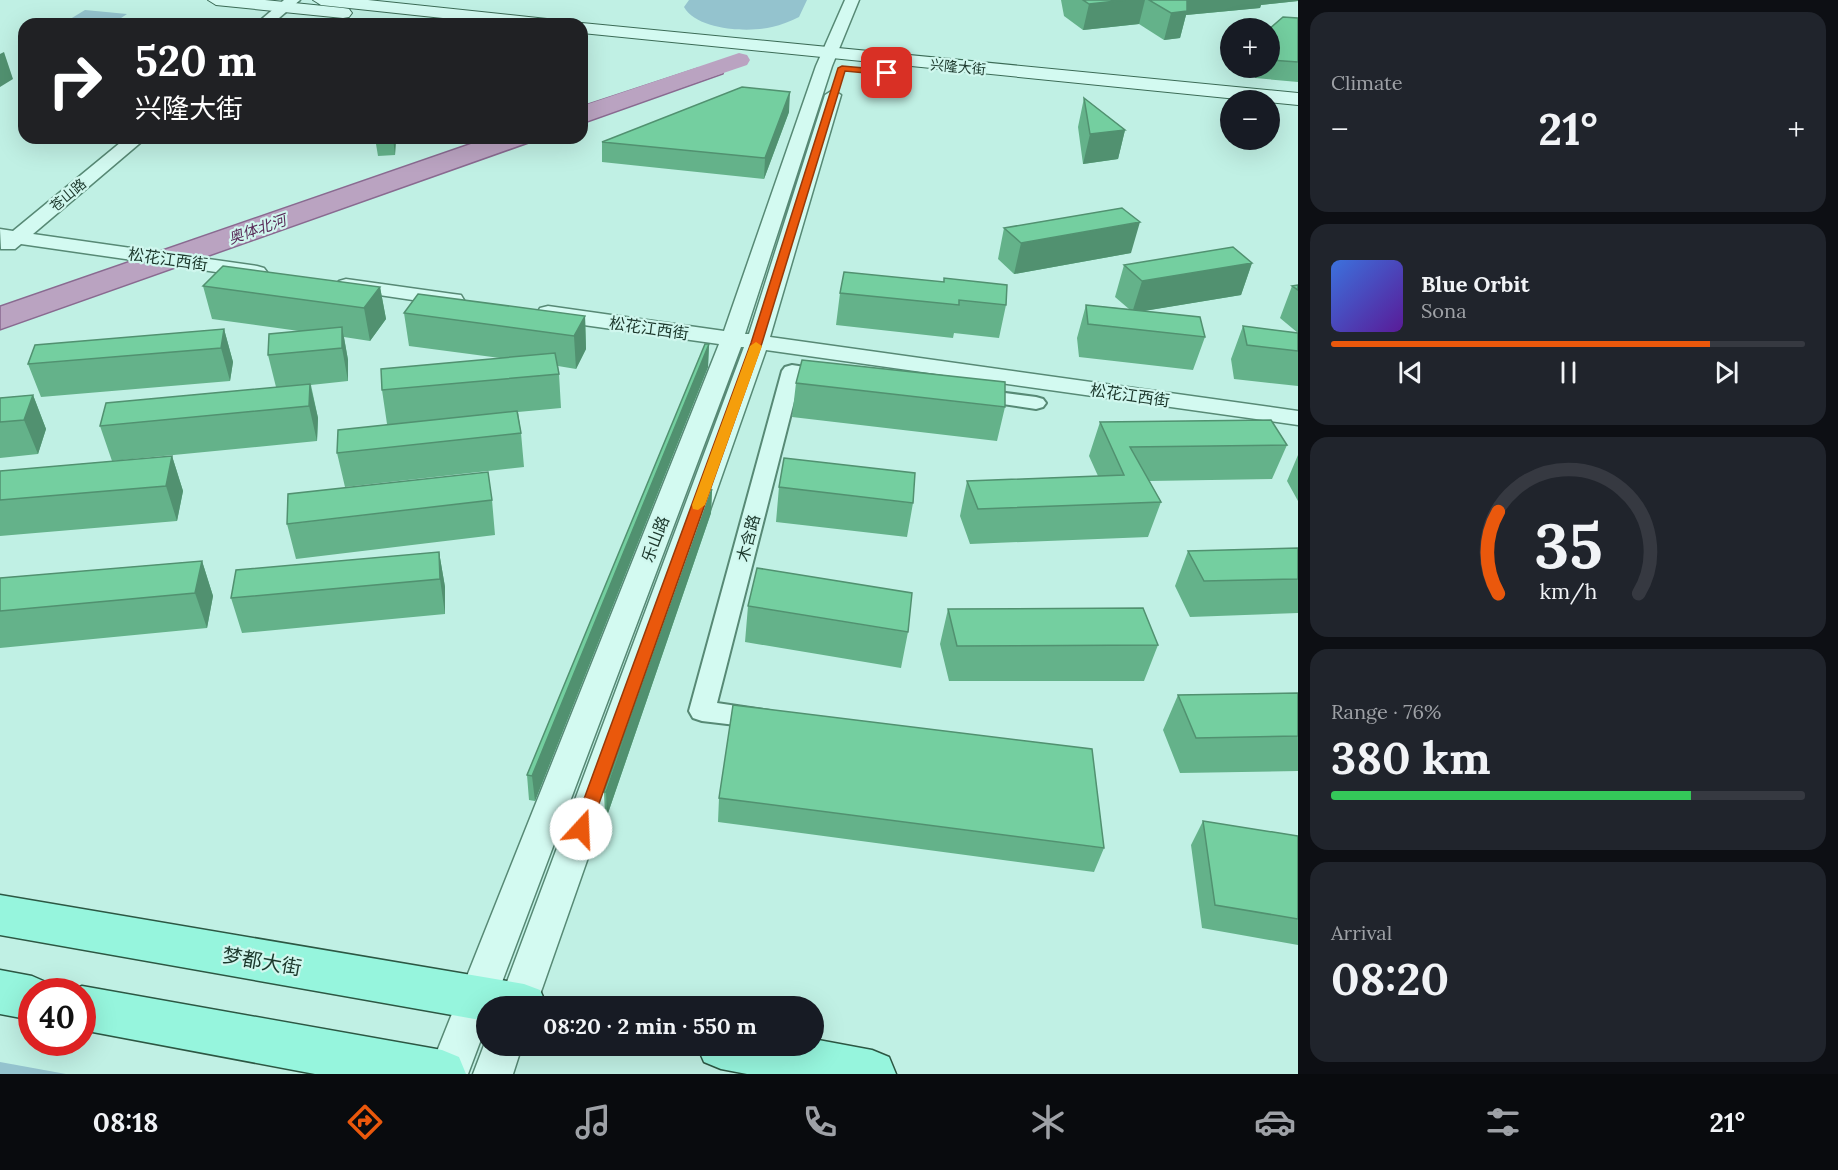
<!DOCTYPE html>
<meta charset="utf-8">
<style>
:root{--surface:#171b24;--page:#20242c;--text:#f1f3f6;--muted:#9ea1a6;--line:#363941;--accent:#ea580c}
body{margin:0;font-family:Lora,"Noto Sans SC",serif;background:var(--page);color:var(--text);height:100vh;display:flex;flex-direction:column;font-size:22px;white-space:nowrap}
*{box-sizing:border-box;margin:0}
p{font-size:20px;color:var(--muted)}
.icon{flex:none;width:33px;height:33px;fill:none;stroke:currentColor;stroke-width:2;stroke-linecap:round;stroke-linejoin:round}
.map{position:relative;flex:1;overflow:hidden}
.sheet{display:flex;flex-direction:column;gap:12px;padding:12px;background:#0d0f14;width:540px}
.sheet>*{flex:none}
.top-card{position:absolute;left:18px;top:18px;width:570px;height:126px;border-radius:18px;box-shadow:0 6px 24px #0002;background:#202124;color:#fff;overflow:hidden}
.tools{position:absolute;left:1220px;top:18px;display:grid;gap:12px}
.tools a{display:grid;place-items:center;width:60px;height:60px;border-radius:50%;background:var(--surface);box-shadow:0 6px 24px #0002;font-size:30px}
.speed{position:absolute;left:18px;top:978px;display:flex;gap:12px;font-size:30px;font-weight:700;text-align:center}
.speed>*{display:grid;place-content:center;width:78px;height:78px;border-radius:50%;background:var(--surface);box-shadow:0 6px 24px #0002;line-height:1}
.speed .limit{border:9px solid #d22;background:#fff;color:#111}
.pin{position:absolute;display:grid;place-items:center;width:51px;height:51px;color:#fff;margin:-26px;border-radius:12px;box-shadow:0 3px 9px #0006}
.me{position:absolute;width:66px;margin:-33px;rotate:20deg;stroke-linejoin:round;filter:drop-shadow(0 0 4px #0008)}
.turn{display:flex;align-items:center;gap:21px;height:126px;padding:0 18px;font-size:27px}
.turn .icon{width:78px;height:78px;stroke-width:2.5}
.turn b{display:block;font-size:42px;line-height:51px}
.big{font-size:45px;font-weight:700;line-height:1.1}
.sheet .tile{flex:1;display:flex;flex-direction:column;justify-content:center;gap:9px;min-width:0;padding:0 21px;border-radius:18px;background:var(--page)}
.sheet .dial{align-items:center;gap:0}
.dial svg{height:156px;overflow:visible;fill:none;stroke:var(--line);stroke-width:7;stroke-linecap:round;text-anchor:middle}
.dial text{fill:var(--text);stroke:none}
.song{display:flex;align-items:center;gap:18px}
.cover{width:72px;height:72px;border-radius:9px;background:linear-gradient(135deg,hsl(220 70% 55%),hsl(270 70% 35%))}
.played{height:6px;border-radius:3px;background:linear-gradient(90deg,var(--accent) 80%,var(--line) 80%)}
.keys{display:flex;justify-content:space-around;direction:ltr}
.heat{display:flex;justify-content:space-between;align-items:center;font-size:33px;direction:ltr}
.charge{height:9px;border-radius:4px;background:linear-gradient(90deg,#34c759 76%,var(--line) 0)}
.trip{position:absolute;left:476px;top:996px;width:348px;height:60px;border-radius:30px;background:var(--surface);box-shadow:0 6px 24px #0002;font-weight:700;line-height:60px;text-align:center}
.menu{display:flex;height:96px;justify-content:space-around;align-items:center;background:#090b0e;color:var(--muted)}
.menu .icon{width:42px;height:42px}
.menu .current{color:var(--accent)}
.menu b{font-size:27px;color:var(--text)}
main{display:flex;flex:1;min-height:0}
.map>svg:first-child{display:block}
.green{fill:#94c3ce}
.water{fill:#baa3c1;stroke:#896a90;stroke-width:1.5}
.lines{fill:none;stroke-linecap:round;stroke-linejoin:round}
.river{fill:#baa3c1;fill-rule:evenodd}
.minor-casing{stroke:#578975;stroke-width:4}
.tertiary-casing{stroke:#578975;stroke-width:3}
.secondary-casing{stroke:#3b6b56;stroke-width:2}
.primary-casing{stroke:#2c5743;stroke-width:3}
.minor{fill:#d3faf1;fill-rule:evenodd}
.tertiary{fill:#d3faf1;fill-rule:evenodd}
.secondary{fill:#d3faf1;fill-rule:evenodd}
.primary{fill:#96f5dd;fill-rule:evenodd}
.wall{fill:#64b28a}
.shaded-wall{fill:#519170}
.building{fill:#74cfa0;stroke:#519170;stroke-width:1.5}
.route{fill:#ea580c;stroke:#983908;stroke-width:1.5}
.slow{fill:#f59e0b}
.labels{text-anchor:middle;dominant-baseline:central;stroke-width:4.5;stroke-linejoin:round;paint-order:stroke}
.far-street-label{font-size:14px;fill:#1c382c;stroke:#d0f7ee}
.far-water-label{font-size:15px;font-style:italic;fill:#592b58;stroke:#d0f7ee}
.street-label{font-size:16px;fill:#1c382c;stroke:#d0f7ee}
.near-street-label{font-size:20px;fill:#1c382c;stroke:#d0f7ee}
</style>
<main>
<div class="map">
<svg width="1298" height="1074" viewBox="0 0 1298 1074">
<rect width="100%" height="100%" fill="#c0f0e4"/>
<!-- green -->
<path class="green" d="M689,0H807L799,17C791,21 781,25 772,27C748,33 697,30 684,7Z
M85,10L127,14L112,24H62Z
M0,1062L66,1074H0Z"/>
<!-- water -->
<path class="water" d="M725,66L723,74L582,124V106L698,68Z
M486,138H543L0,330V306Z"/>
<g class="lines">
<!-- river -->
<path class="river" d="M739,53L747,55L750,60L747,65L582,121V106Z"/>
<defs>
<path id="minor" d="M792,365L837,372L840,376L837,380L830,382L800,378L717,703L770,711L774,718L770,725L761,728L702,721L693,718L689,711L782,371L785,367Z
M975,389L1036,397L1043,399L1046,403L1043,407L1036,409L968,399L965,395L968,391Z"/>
<path id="tertiary" d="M284,0H300L272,24H256Z
M845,0H859L832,66L745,334H749L825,95L833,90L841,95L770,337L1298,411V425L766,350L536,1006H498L744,347H741L493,1006H486V1026L468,1074H428L719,344L548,320L540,318L537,313L540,308L548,306L724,331L816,66Z
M126,138H146L33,234L257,266L264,268L267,272L264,276L257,278L21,244L15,249H1L0,229L13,231Z
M346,279L453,294L461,295L464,300L461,305L453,306L339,289L335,285L339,281Z
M486,1040V1046H522L513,1074H473Z"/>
<path id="secondary" d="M208,0H265L343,8L349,9L352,13L349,17L343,18L216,5Z
M313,0H368L547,19L553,20L556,24H499L321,5Z
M582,23L1298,93V105L582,33V24H577Z"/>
<path id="primary" d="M0,895L524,984L540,990L547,1006H486V1021L0,935Z
M0,970L32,976L48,983L52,992H32V1020L0,1014Z
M82,986L442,1050L459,1057L466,1074H315L82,1030V992H68Z
M813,1039L872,1050L889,1057L896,1074H747L721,1069L704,1062L697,1046H813Z"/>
</defs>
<!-- minor casing -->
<use href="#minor" class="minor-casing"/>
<!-- tertiary casing -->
<use href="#tertiary" class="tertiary-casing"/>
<!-- secondary casing -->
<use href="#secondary" class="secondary-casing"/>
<!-- primary casing -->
<use href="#primary" class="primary-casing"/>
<!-- minor -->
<use href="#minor" class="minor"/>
<!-- tertiary -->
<use href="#tertiary" class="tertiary"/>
<!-- secondary -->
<use href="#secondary" class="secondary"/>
<!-- primary -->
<use href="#primary" class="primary"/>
</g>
<!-- wall -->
<path class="wall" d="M1061,0H1298V1L1261,5L1260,8L1186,15L1180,38L1164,40L1139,24L1083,30L1064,16Z
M1298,18V82L1255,78L1253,68H1269V29Z
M1084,98L1125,130L1118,159L1083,164L1078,127Z
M789,112L764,179L602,162V142Z
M375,138H396L395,155L378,156Z
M1004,228L1131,253L1014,274L998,259Z
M1252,263L1241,295L1143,311L1205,337L1193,370L1079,357L1077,338L1086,305L1129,309L1115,297L1124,265Z
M844,272L1006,305L999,338L954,333L953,338L836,325L840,293Z
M1298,285V386L1234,379L1231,359L1243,326L1298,333L1280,318L1292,286Z
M203,286L380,287L386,319L370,341L344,337L348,360V381L311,385L318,418L317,441L112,461L100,426L276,387L268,355L299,331L212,319Z
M404,313L585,316L586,349L576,369L558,366L559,374L561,408L518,412L521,433L524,467L345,487L337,453L387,424L382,390L500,358L409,346Z
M224,329L233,362L230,381L41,397L28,364Z
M709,344L708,367L535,801L529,800L527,775Z
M796,383L1005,407L997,441L792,417Z
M33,395L46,429L38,454L0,458V398Z
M1100,422L1287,445L1272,479L1149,481L1161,502L1148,537L970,544L960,516L967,481L1098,476L1089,456Z
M1298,455V501L1287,481Z
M172,456L183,491L177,521L0,536V471Z
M779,487L913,503L907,537L776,522Z
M712,489L711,513L607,816H605L604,792Z
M492,500L495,535L296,559L287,524Z
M1298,548V613L1190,617L1175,586L1188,551Z
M439,552L445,587V614L242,633L231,598Z
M202,561L213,596L207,628L0,648V578Z
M748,606L908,632L901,668L745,642Z
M948,609L1158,645L1144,681H949L940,644Z
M1298,693V771L1180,773L1163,730L1178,695Z
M719,798L1104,848L1094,872L718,822Z
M1203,821L1298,836V945L1202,928L1191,845Z"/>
<!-- shaded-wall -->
<path class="shaded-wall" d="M1125,0H1145L1139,24L1083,30L1089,4Z
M1184,0H1298V1L1261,5L1260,8L1186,15L1180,38L1164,40L1171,13Z
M4,52L13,79L0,87V54Z
M790,92L789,112L764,179L765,158Z
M1125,130L1118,159L1083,164L1090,134Z
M393,138H396L395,155Z
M1140,222L1131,253L1014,274L1021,243Z
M1252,263L1241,295L1132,313L1142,281Z
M380,287L386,319L370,341L364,308Z
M585,316L586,349L576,369L574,336Z
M342,327L348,360V381L342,348Z
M224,329L233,362L230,381L221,348Z
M709,344L708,367L535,801L532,776Z
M310,384L318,418L317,441L309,406Z
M33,395L46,429L38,454L24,420Z
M172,456L183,491L177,521L166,486Z
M712,489L711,513L607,816L606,792Z
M439,552L445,587V614L440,579Z
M202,561L213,596L207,628L195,593Z"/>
<!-- building -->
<path class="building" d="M1083,0H1125L1089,4Z
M1149,0H1187V11L1171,13Z
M1283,17L1298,18V62L1269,60V29Z
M742,87L790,92L765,158L602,142Z
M1084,98L1125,130L1090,134Z
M1122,208L1140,222L1021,243L1004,228Z
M1233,247L1252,263L1142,281L1124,265Z
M223,266L380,287L364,308L203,286Z
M844,272L944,282V278L1007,285L1006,305L959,300V305L840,293Z
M1298,285V290L1292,286Z
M418,294L585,316L574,336L404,313Z
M1086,305L1200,317L1205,337L1088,324Z
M1243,326L1298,333V351L1247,345Z
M342,327V348L268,355L269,334Z
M224,329L221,348L28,364L35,345Z
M705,344H709L532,776L527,775Z
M555,353L559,374L382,390L381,369Z
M802,360L1005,382V407L796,383Z
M310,384L309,406L100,426L106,403Z
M33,395L24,420L0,422V398Z
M517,411L521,433L337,453L338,430Z
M1271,420L1287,445L1130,447L1161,502L978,509L967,481L1124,475L1100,422Z
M172,456L166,486L0,500V471Z
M784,458L915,473L913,503L779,487Z
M488,472L492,500L287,524L288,494Z
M712,489L606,792H604Z
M1298,548V579L1204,581L1188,551Z
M439,552L440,579L231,598L236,570Z
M202,561L195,593L0,611V578Z
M757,568L912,593L908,632L748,606Z
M1143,608L1158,645L957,646L948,609Z
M1298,693V736L1196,738L1178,695Z
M733,705L1092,749L1104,848L719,798Z
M1203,821L1298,836V919L1215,905Z"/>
<!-- route -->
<path class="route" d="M842,66L887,70L891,73L887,75L845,71L762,343L590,829L587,834L581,836L575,834L573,829L751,343L838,68Z"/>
<!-- slow -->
<path class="slow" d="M756,342L762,346L705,505L698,510L693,509L692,505L750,346Z"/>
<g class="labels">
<!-- far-street labels -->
<g class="far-street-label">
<text transform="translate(958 67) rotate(5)">兴隆大街</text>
<text transform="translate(68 195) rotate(-40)">苍山路</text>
</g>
<!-- far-water labels -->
<g class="far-water-label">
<text transform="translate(257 229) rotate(-19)">奥体北河</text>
</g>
<!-- street labels -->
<g class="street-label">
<text transform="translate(168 259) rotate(8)">松花江西街</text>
<text transform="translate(649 328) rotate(8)">松花江西街</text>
<text transform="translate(1130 395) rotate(8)">松花江西街</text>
<text transform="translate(748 538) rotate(-75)">木含路</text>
<text transform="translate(655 539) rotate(-69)">乐山路</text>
</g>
<!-- near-street labels -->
<g class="near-street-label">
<text transform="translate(262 961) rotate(10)">梦都大街</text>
</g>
</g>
</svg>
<div class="tools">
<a>+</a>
<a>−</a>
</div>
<div class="speed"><div class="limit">40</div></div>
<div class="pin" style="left:887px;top:73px;background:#d93025"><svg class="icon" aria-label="arrive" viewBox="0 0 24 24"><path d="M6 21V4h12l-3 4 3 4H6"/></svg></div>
<svg class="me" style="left:581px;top:829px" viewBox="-20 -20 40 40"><circle r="19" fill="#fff"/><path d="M0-13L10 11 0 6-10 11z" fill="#ea580c"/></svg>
<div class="trip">08:20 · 2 min · 550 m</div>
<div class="top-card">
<div class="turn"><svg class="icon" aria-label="right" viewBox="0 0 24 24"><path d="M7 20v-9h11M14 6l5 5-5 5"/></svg><div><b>520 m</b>兴隆大街</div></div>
</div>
</div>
<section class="sheet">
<div class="tile"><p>Climate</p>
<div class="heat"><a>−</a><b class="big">21°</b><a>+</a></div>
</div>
<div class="tile">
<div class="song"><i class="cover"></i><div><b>Blue Orbit</b><p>Sona</p></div></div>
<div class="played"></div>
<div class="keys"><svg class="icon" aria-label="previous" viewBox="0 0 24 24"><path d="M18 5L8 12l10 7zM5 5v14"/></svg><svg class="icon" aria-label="pause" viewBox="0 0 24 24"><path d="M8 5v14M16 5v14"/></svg><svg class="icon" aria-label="next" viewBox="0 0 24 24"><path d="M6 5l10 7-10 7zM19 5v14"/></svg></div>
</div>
<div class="tile dial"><svg viewBox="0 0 100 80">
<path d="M14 69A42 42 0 1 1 86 69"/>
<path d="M14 69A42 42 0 0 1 14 27" stroke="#ea580c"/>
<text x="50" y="56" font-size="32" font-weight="700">35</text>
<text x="50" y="72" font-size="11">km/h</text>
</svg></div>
<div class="tile"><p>Range · 76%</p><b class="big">380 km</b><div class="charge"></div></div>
<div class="tile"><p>Arrival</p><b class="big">08:20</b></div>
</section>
</main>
<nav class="menu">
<b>08:18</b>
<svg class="icon current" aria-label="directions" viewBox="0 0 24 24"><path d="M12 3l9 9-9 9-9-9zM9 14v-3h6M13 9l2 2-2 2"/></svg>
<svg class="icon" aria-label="music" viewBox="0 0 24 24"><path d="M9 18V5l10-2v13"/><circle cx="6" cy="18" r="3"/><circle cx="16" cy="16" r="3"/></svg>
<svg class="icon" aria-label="phone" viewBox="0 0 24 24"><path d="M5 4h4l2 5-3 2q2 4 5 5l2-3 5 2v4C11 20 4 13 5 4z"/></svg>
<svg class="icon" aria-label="climate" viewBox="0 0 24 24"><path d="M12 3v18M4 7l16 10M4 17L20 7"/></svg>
<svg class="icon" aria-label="car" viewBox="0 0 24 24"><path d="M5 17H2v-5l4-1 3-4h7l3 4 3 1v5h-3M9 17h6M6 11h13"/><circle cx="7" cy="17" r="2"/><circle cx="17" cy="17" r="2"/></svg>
<svg class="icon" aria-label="filters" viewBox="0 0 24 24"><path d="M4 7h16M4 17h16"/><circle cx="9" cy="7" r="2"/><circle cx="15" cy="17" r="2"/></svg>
<b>21°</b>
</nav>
